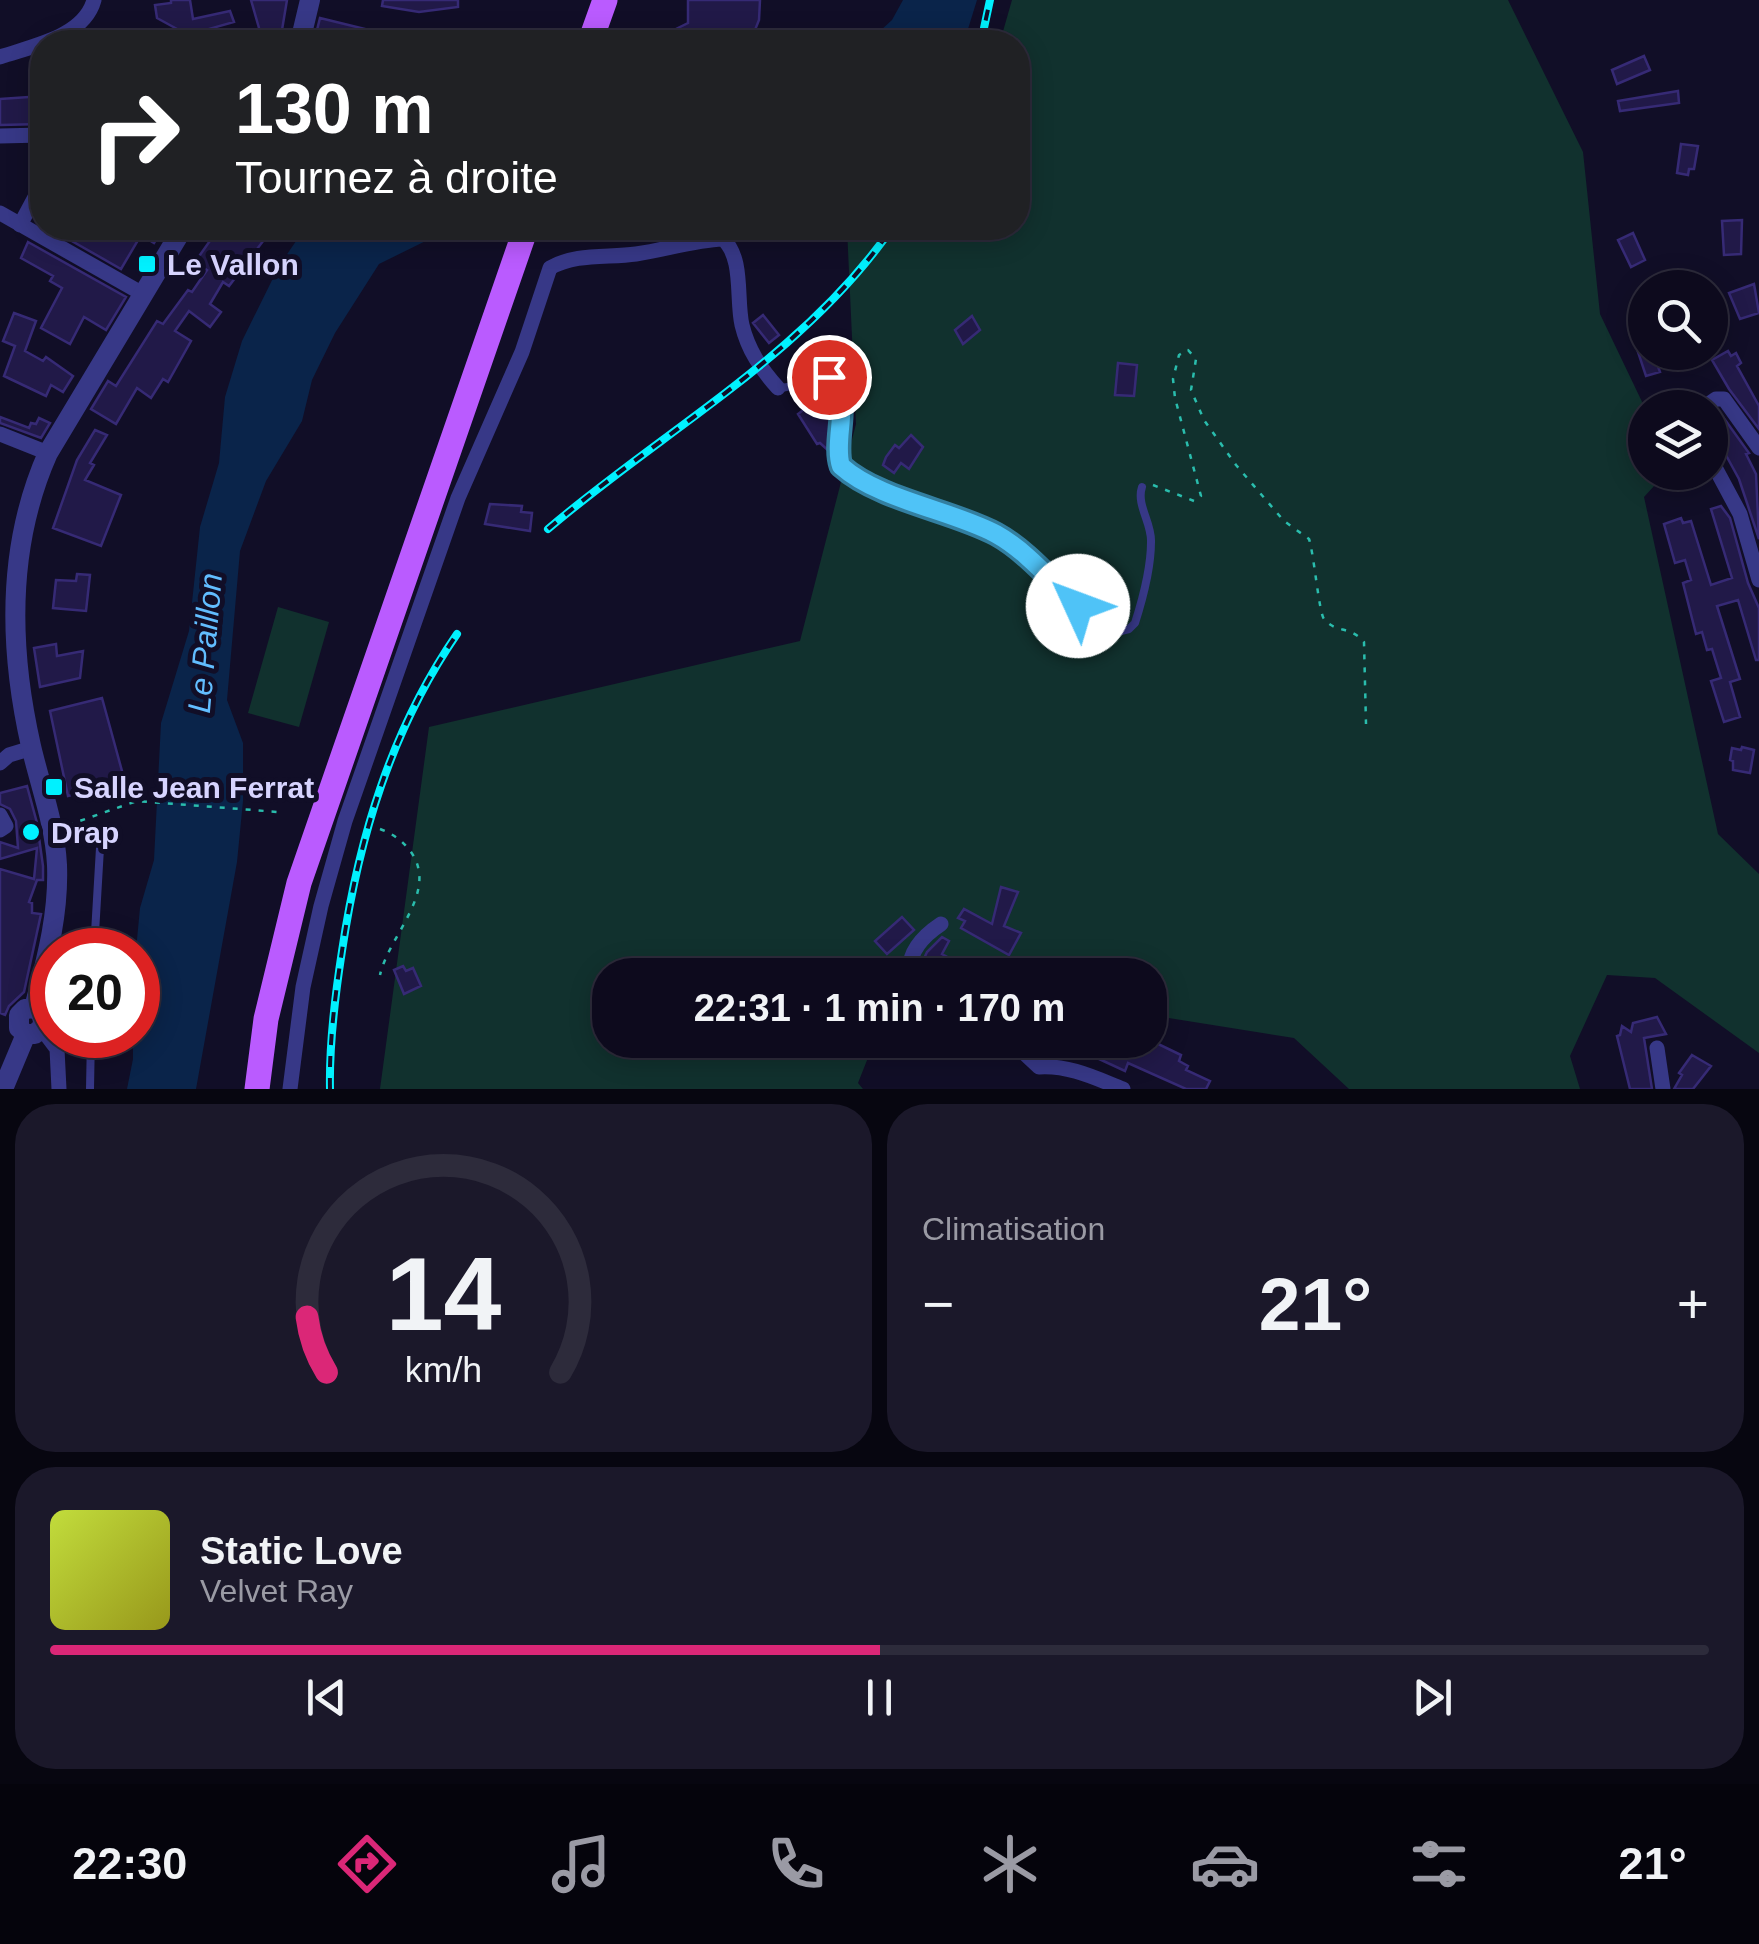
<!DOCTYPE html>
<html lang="fr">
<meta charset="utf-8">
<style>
:root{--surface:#0d0a1d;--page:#1b182a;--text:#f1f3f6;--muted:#9a9aa4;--line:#2d2b3b;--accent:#db2777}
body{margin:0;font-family:Arial,sans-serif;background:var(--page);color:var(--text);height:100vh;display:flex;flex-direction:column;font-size:38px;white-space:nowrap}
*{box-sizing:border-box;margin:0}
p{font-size:32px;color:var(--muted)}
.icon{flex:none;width:55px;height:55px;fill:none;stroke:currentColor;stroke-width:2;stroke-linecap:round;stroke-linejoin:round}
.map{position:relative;height:1089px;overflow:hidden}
.side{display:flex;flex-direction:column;gap:15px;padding:15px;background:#070610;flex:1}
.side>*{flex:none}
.hud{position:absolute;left:30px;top:30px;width:1000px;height:210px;border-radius:40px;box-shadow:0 5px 25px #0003,0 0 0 2px var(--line);background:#202124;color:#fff;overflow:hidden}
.tools{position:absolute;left:1628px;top:270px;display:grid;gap:20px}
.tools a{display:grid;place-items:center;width:100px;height:100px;border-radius:50%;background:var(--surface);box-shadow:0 5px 25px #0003,0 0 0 2px var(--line);font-size:50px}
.speed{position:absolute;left:30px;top:928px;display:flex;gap:20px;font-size:50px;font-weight:700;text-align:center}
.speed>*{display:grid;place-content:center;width:130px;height:130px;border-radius:50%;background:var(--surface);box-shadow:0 5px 25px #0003,0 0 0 2px var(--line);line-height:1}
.speed .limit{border:15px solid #d22;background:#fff;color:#111}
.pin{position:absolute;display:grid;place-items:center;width:85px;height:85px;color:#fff;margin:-42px;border:5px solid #fff;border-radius:50%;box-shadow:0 2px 10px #0007}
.me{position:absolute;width:110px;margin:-55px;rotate:313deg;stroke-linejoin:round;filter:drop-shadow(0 0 8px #0008)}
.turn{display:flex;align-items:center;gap:35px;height:210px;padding:0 40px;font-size:45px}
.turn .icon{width:130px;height:130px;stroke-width:2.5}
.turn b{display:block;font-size:70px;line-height:85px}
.big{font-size:75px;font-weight:800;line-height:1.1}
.side .widget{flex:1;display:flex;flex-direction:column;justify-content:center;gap:15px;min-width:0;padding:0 35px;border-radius:40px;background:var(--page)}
.side .dial{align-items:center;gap:0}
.dial svg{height:260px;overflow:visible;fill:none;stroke:var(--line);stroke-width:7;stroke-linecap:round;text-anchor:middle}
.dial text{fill:var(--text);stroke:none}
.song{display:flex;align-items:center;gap:30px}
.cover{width:120px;height:120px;border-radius:15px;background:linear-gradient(135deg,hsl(70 70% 55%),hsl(60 70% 35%))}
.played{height:10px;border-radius:5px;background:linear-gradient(90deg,var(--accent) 50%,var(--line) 50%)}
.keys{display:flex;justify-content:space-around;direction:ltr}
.heat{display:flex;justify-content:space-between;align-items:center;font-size:55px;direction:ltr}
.side .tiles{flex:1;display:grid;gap:15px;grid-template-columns:1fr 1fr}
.widget:last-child{grid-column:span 2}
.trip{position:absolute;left:592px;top:958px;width:575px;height:100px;border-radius:40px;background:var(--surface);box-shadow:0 5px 25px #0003,0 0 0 2px var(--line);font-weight:800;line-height:100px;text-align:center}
.tab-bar{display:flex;height:160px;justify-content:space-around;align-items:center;background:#05040c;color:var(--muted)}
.tab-bar .icon{width:70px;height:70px}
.tab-bar .active{color:var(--accent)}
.tab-bar b{font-size:45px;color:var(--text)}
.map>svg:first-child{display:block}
.green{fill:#11312e}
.water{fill:#0a244a}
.building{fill:#211948;stroke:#362a75;stroke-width:2.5}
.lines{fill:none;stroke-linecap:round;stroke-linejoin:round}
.path{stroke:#2abdad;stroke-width:2.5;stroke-dasharray:5 8;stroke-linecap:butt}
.service{stroke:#373887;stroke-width:8}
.minor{stroke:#373887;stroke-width:15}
.tertiary{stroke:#373887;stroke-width:20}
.primary{stroke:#ba5bff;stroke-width:25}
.rail-casing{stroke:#00f1ff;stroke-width:8}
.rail{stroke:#110e27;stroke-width:4;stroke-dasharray:11;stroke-linecap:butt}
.route-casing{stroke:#337fa1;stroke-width:25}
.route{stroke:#4fc3f7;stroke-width:18}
.poi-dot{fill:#00f1ff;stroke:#110e27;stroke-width:4}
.labels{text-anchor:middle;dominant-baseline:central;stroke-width:10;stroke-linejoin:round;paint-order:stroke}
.poi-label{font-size:30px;font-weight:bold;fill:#d7d4ff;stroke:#110e27;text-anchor:start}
.water-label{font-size:32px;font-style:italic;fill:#62bdff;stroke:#110e27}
</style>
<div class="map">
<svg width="1759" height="1089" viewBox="0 0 1759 1089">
<rect width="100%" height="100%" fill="#110e27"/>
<!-- green -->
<path class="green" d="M1012,0H1508L1583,152L1600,314L1645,408V472L1666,473L1644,497L1718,834L1759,874V1053L1655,978L1607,975L1570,1056L1580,1089H1349L1294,1038L1150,1015V975H610V1040H875L858,1083L863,1089H380L429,727L800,641L856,424L847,228H1018V42H1000Z
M278,607L329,622L299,727L248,713Z"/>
<!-- water -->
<path class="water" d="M903,0H977L964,42H868L892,20Z
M305,228H668L582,241L509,237L452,228L379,264L335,333L312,380L302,421L266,481L240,551L227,700L243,743V801L237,862L196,1089H127L133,1059V1035H138L136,950L140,908L154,860L161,723L189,631L200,527L219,463L225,397L242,341L279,266Z"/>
<!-- building -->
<path class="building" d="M171,0H190L193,19L230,11L234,22L188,35L157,18L155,5L171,3Z
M251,0H287L280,42H263Z
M383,0H458V7L419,12L382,6Z
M688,0H760L759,20L755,30L738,42H708L701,38L683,42L676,29L688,23Z
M320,18L373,31L410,30L408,42H314Z
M1644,56L1650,70L1617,84L1612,70Z
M1678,91L1679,103L1620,111L1618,101Z
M29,97H42V124L0,125V99Z
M1681,144L1698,146L1694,169H1689L1688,175L1677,173Z
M1742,220L1741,254L1724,255L1722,221Z
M49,228H163L154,243L141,235L121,269Z
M219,228H273L229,286L223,282L210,304L221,312L210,327L189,311L175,331L191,341L168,382L163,379L151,398L137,388L116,424L91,409L108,381L116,386L157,321L163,324L188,290L192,292L207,270L195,262Z
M1633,233L1645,260L1631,267L1618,240Z
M28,242L126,297L106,330L84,317L70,344L41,328L62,288L50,281L53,276L21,258Z
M1754,284L1759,313L1740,319L1729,293Z
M14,313L36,321L25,351L43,361L46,357L73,376L63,392L51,385L46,396L4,376L15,346L3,341Z
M763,315L779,335L769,343L753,323Z
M972,316L980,330L963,344L955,330Z
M1728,351L1731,356L1736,353L1741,363L1737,366L1759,406V429L1729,389L1712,360Z
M1638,352H1653L1660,372L1646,376Z
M1118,363L1137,365L1134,396L1115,395Z
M812,403L816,409L822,405L832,420L831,453L820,443L817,444L798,414Z
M0,417L29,428L31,423L36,424L39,418L50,423L41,438L0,423Z
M1723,417L1749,453L1746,454L1756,474L1759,539L1739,479L1710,426Z
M95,430L107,435L90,463L94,465L85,480L121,495L101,546L53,528L77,460Z
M911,435L923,447L909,469L901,463L894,473L883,465L886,457L895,445L899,448Z
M490,504L522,506L521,512L532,513L530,531L485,524Z
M1721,506L1730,518L1748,583L1759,608V660H1756L1738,600L1717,606L1740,679L1730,682L1740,717L1724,722L1711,681L1721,678L1712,649L1707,650L1702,632L1696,634L1683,583L1691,580L1685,560L1675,563L1664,524L1681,518L1683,523L1691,521L1711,585L1732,578L1711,509Z
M77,574L90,575L86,611L53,608L56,580L76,581Z
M56,644L57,656L83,651L80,678L40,687L34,648Z
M102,698L125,782L68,796L50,711Z
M1742,747L1754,750L1750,773L1733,770V761L1730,760L1732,748L1741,750Z
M27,786L37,823L43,866V880H37L29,902L32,903V913L41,914L24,992L9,1006L5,1015L0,1013V869L34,879L37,848L0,859V842L18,848L16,821L10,809L0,804V793Z
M1001,887L1018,892L1004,926L1021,933L1009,955L961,928L965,921L958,918L964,909L992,924Z
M902,917L914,930L887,954L875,941Z
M942,937L949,941L942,954L980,975H944L922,963L927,952Z
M890,958L894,975H871L868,963Z
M403,966L406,971L413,968L421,986L404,994L394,970Z
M1657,1017L1666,1034L1644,1038L1652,1089H1630L1617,1036L1620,1035L1622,1026L1631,1032L1633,1023Z
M1058,1040H1150L1181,1055L1179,1061L1188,1066L1186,1070L1210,1081L1206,1089H1186L1128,1063L1125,1071Z
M1692,1055L1711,1066L1693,1089H1674L1682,1075L1679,1073Z"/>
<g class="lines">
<!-- path -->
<path class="path" d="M1153,485L1194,501L1201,496L1175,398L1173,379L1179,355L1188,350L1196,359L1191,390L1204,420L1236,465L1284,521L1309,539C1314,554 1319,613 1324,619C1335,633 1351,626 1364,642L1366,724
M68,825L137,801L278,812
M380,829C393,834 402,840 411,852C439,892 389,935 380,975"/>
<!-- service -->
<path class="service" d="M778,388C799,389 817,370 836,381L841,390L838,460L848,472L995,534L1099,623L1121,631L1129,629L1135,623C1143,598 1151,569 1151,542C1152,523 1136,505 1142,487
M94,950L101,831
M90,1089L91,1035"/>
<!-- minor -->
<path class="minor" d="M0,57C32,46 84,37 94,0
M0,136L42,135
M0,213L143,294
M20,225L42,184
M1703,408L1716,399H1724L1759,448
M0,434L48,453
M1710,458L1740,514L1759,580
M0,763L9,755L32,748
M0,815L6,826L0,830
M910,975C907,953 923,936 941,924
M42,1029L57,1049L59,1089
M1010,1040L1039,1067C1069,1065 1095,1078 1123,1089
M1657,1048L1663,1089
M290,1089L303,987L321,906L345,821L458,498L522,352L550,268C575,253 608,258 636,254C665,250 694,240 723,239C744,258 736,299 742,325C748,350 761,369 778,388"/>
<!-- tertiary -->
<path class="tertiary" d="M300,42L310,0
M34,1008C46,961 59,915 57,865C55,824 40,785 31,746C9,649 7,545 48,453L183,228
M26,1034H35L44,1025L41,1013L34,1008
M26,1034L19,1028V1015L25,1009L34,1008
M3,1089L26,1034"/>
<!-- primary -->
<path class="primary" d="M590,42L605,0
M257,1089L266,1019L299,883L526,228"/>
<defs>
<path id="rail" d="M981,42L990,0
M548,529C664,430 804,355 892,228
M330,1089C329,1042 335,996 342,951C359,837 391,730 457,634"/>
</defs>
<!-- rail casing -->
<use href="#rail" class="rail-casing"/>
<!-- rail -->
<use href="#rail" class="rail"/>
</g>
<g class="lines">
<defs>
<path id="route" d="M829,377C854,393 832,440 841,466C879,500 951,510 996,534C1027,551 1053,583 1078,606"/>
</defs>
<!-- route casing -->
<use href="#route" class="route-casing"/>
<!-- route -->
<use href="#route" class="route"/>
</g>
<!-- markers -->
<g class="poi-dot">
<rect x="137" y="254" width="20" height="20" rx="5"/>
<rect x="44" y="777" width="20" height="20" rx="5"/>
<circle cx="31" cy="832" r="10"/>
</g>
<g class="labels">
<!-- poi labels -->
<g class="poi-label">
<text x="167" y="264">Le Vallon</text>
<text x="74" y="787">Salle Jean Ferrat</text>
<text x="51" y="832">Drap</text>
</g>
<!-- water labels -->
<g class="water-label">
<text transform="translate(205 643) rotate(-85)">Le Paillon</text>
</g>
</g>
</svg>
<div class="tools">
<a><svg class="icon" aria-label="search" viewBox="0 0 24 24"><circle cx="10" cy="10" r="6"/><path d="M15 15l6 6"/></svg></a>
<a><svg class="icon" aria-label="layers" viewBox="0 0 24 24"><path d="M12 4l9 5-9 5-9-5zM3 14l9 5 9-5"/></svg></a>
</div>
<div class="speed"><div class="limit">20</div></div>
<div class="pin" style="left:829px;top:377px;background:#d93025"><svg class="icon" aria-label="arrive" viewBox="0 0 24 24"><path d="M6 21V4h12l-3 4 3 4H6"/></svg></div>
<svg class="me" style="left:1078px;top:606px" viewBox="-20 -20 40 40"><circle r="19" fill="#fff"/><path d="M0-13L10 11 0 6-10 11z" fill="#4fc3f7"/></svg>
<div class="trip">22:31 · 1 min · 170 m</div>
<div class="hud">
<div class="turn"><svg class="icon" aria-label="right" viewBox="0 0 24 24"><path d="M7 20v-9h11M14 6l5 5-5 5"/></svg><div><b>130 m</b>Tournez à droite</div></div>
</div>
</div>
<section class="side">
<div class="tiles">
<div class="widget dial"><svg viewBox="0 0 100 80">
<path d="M14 69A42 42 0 1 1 86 69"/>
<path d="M14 69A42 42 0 0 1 8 52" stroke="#db2777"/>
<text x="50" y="56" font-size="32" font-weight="700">14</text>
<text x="50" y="72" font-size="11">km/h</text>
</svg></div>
<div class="widget"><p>Climatisation</p>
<div class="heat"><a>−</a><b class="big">21°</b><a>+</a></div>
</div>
<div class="widget">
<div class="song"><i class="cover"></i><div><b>Static Love</b><p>Velvet Ray</p></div></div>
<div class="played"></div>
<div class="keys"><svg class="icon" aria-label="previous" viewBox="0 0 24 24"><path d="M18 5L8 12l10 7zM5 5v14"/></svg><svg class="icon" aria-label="pause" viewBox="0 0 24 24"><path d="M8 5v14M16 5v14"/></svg><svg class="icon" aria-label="next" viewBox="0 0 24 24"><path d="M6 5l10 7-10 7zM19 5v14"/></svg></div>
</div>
</div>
</section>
<nav class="tab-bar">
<b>22:30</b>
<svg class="icon active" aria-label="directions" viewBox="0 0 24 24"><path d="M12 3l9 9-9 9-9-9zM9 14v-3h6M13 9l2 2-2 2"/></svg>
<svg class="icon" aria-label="music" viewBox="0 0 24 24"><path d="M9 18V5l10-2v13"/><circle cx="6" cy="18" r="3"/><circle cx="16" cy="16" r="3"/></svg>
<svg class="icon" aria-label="phone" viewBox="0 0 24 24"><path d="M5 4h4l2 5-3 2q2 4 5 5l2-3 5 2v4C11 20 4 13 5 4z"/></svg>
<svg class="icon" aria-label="climate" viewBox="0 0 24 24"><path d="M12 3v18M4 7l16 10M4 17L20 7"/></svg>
<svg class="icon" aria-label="car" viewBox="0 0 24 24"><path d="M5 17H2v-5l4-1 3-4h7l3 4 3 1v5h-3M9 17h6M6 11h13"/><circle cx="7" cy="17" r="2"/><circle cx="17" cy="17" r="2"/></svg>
<svg class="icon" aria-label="filters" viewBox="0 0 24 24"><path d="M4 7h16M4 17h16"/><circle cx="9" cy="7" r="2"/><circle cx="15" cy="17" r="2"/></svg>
<b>21°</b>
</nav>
